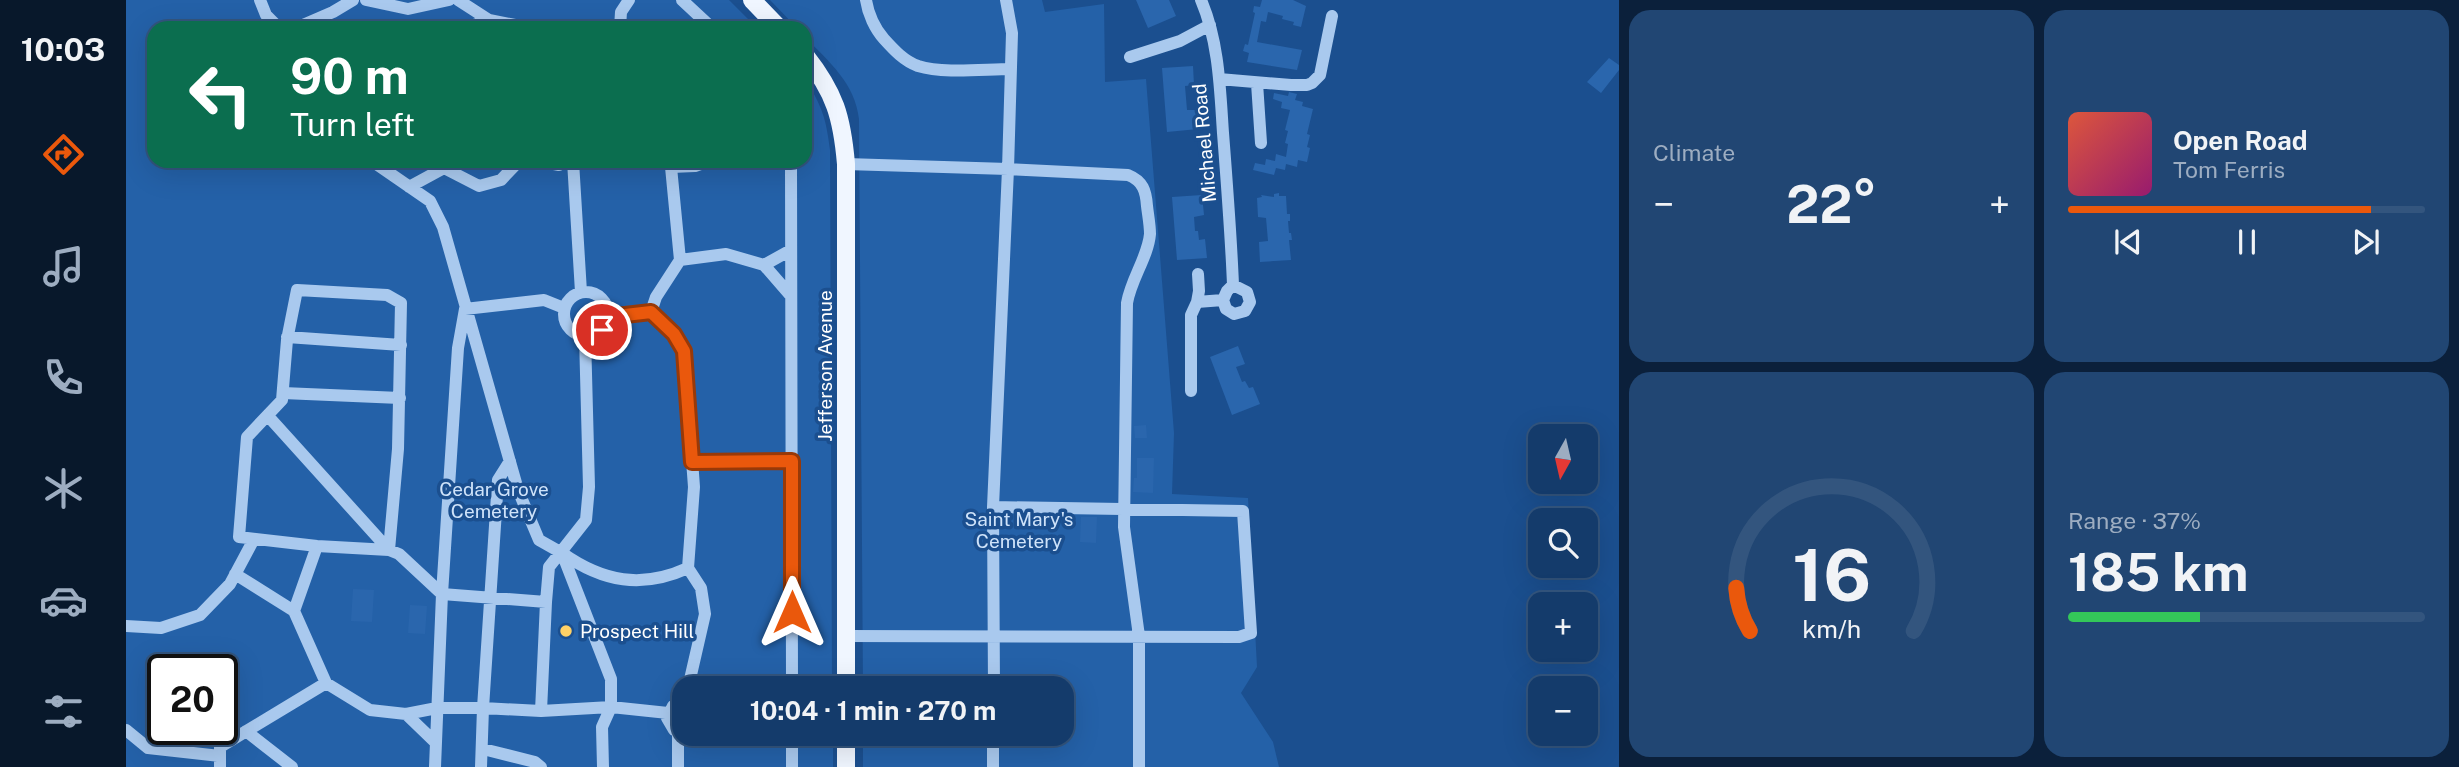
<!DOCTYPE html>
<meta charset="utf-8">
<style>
:root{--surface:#143b6b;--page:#214673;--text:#f1f3f6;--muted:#9dadc1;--line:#33557e;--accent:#ea580c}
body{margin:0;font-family:"Public Sans",sans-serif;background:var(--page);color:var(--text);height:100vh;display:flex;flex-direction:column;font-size:26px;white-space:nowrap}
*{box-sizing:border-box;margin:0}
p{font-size:23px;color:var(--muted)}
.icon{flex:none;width:38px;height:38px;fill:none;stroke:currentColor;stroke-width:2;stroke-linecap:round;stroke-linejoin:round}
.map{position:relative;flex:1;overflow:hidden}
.details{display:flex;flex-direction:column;gap:10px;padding:10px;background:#0b203b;width:840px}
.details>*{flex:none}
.guide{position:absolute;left:21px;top:21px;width:665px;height:147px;border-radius:21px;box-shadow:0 7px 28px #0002,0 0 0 2px var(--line);background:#0b6e4f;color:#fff;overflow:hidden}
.needle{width:46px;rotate:188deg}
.fabs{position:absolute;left:1402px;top:424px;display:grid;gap:14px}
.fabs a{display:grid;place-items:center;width:70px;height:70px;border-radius:14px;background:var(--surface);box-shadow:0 7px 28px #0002,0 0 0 2px var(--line);font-size:35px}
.speed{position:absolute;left:21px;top:654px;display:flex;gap:14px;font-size:35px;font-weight:700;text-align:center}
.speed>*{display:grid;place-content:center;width:91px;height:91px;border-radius:50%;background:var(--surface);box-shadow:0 7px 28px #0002,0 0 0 2px var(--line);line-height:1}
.speed .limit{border:4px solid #111;border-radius:10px;background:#fff;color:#111}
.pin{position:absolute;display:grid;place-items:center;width:60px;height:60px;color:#fff;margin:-30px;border:4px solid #fff;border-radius:50%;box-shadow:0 2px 7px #0007}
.me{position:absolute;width:77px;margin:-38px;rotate:0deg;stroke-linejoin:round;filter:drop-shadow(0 0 5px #0008)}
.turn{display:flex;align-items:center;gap:24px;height:147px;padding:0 28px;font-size:32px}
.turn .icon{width:91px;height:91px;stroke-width:2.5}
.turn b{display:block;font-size:49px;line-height:60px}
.big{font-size:52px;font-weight:700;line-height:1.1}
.details .card{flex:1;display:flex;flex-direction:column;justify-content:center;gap:10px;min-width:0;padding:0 24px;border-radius:21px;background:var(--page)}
.details .dial{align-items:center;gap:0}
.dial svg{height:182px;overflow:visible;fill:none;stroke:var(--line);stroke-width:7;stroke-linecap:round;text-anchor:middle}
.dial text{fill:var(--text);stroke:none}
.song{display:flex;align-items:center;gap:21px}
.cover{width:84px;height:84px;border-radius:10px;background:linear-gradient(135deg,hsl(10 70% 55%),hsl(320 70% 35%))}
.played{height:7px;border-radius:4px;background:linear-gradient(90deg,var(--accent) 85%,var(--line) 85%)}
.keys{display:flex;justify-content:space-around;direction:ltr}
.heat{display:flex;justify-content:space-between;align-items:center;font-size:38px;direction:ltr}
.charge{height:10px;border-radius:5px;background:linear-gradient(90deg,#34c759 37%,var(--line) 0)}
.details .tiles{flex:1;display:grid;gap:10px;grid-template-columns:repeat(2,1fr)}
.trip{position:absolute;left:546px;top:676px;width:402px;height:70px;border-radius:21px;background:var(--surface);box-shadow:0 7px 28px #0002,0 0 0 2px var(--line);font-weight:700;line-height:70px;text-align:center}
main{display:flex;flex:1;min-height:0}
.dock{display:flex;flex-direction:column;width:126px;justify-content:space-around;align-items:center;background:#08182b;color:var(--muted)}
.dock .icon{width:49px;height:49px}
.dock .selected{color:var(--accent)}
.dock b{font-size:32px;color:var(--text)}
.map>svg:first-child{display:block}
.green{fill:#2461a8;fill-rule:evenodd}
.building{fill:#2a66ad}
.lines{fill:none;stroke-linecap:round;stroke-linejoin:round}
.minor{stroke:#a9c9ee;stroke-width:12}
.major{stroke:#f0f6ff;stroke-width:18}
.route-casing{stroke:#983908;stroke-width:18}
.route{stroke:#ea580c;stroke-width:12}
.poi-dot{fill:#ffd166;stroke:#1b4f8f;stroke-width:2.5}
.labels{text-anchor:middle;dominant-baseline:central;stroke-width:7;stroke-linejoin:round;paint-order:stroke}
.street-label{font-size:19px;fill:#fff;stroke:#1b4f8f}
.park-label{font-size:19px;fill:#cfe3fa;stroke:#1b4f8f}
.poi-label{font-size:19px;fill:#fff;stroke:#1b4f8f;text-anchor:start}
</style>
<main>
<nav class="dock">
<b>10:03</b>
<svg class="icon selected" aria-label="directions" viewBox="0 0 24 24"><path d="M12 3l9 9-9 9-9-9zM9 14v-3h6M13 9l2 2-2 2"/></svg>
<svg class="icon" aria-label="music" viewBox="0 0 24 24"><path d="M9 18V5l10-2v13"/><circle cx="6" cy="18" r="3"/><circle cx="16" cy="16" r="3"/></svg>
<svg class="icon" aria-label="phone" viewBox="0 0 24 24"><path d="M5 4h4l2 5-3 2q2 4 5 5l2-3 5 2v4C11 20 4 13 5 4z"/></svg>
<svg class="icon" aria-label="climate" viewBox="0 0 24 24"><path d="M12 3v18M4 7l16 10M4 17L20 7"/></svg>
<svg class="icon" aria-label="car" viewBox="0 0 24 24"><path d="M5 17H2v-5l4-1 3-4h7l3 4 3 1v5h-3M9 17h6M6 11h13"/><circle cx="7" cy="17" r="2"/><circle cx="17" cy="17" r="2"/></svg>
<svg class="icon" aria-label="filters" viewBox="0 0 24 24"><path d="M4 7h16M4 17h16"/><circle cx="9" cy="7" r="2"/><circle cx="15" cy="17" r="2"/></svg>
</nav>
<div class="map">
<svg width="1493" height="767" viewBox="0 0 1493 767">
<rect width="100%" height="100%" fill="#1b4f8f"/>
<!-- green -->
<path class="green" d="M0,0H603L631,28H28V161H679V79C696,106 700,118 704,150L706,688H558V733H707V767H0ZM37,670H96V730H37Z
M644,0H916L919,12L978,4L979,82L1020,79L1048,433L1046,494L1122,498L1131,667L1115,693L1147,742L1153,767H737V733H936V688H737L733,119C729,83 703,62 679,37V28H671Z"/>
<!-- building -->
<path class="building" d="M1010,0H1043L1050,16L1022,28Z
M1136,0H1167L1180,6L1175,27L1167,25L1168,22L1156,19L1157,16L1142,12L1140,22L1135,21L1131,42L1176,50L1171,70L1121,62L1123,53L1117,51L1119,44L1122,45L1129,13L1127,12L1128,6L1134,7Z
M1483,58L1493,65V70L1475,93L1461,82Z
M1067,66L1068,85L1059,86L1061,110H1070L1072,129L1041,132L1036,68Z
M1163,92L1171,94L1169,100L1177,102L1176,106L1187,109L1181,134L1184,135L1181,147L1184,148L1181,162L1172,160L1171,167L1160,164L1159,170L1150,168L1148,175L1127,170L1129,163L1139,165L1140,159L1149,161L1150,154L1160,157L1162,144L1159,143L1162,131L1159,130L1164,110L1155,108L1156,102L1147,99L1148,93L1162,96Z
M1153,193V196H1160L1161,214H1164V221H1162L1163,233H1165L1166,240H1163L1165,260L1134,262L1133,242L1142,241L1140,218L1132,217L1131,198L1136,197L1135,195L1148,197V194Z
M1076,195L1078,215L1068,217L1069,231H1072L1073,240L1079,239L1081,258L1051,260L1046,197Z
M1112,346L1119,364L1110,367L1116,382L1119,381L1123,388L1127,387L1134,404L1106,415L1084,357Z
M1020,425L1021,438H1009L1008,426Z
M1011,458H1028L1027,493L1007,492L1008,478H1011Z
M955,517H971L970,543L954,542Z
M227,589L248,590L246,622L225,621Z
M284,605L301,606L299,634L282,633Z"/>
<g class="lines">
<!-- minor -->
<path class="minor" d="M134,0L140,15L153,28
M240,0L282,9L323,0
M332,0L363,20L405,28
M556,0L586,28
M740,0C742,14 749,29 758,39C768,50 778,61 792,66C818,74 858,69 885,69
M880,0L886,33L882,169L1002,175C1017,181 1020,191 1021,206C1022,215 1024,225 1024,234C1022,257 1005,279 1001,303L998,527L1013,636V767
M1075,0C1093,42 1094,89 1097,133C1101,184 1105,235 1107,285L1101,291L1097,300L1100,309L1108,314L1119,311L1124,302L1121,292L1107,285
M170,28L207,12L227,0
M339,28L363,20
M494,28L495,12L503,0
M1004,57L1054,41L1084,25
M1093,79L1165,85H1181L1186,83L1194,75L1206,16
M1131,83L1135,143
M246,161L304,201L317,227L392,490L413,540L436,553L485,679V707L476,727L477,767
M316,161L318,168L353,186L375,180L393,161
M413,161L433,165L440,161
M447,161L455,292
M665,161L666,688
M543,162L545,167L569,166L583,161
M720,164L882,169L867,507L868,688
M283,187L318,168
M554,260L600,254L638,265L665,296
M638,265L665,250
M438 314a22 22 0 1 1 44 0a22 22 0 1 1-44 0Z
M1071,302L1073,291L1072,274
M525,312L530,297L554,260L545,167
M482,317L525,312L548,334L558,351L568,487L562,568L575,588L579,614L562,688
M161,337L275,345
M1065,391V315L1071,302L1097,300
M157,393L274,398
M142,416L263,550
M566,462L666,461
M263,550L191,546L113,537L121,437L156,400L161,340L171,290L261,295L275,303L272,449L263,550L273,554L316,594L332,348L339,309L418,300L438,308
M436,553C477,582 516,589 562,568
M109,574L168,611L200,683
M420,602L423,567L460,520L463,487L459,336
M168,611L191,546
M0,626L35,628L74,615L104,584L128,539
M720,636L1113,637L1125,633L1117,511L867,507
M558,702L547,706L541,718L548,730L559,733
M415,711L485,707L542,713
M0,730L22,748L94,756
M120,731L166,767
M552,733V767
M666,733V767
M310,743L280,714L311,708H357L372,480L384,461
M357,749L409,762L415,767
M94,767V747L200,683L244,710L280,714
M309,767L316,594L420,602L415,711L357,708L355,767
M867,767V733"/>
<!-- major -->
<path class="major" d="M626,0L653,28
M679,55C709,93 716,117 720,164V688
M720,733V767"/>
</g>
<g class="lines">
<defs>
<path id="route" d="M476,330L482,317L525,312L548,334L558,351L566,462L666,461V612"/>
</defs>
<!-- route casing -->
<use href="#route" class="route-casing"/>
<!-- route -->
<use href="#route" class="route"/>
</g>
<!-- markers -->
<circle class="poi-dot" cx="440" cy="631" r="7"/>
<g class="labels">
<!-- street labels -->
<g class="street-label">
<text transform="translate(1078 143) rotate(-95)">Michael Road</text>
<text transform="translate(699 366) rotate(-90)">Jefferson Avenue</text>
</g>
<!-- park labels -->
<g class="park-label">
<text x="368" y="489">Cedar Grove<tspan x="368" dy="22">Cemetery</tspan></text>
<text x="893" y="519">Saint Mary's<tspan x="893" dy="22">Cemetery</tspan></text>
</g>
<!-- poi labels -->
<g class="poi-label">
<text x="454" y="631">Prospect Hill</text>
</g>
</g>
</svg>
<div class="fabs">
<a><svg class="needle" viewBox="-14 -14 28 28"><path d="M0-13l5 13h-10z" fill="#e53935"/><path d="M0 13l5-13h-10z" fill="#9dadc1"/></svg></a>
<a><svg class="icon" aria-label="search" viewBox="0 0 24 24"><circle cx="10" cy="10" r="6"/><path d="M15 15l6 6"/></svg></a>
<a>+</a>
<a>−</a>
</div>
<div class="speed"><div class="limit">20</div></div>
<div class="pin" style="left:476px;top:330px;background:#d93025"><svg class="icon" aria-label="arrive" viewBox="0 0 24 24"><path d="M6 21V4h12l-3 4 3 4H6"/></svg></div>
<svg class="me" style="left:666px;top:612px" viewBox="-20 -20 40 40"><path d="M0-17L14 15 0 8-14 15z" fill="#ea580c" stroke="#fff" stroke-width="4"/></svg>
<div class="trip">10:04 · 1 min · 270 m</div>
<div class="guide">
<div class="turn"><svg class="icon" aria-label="left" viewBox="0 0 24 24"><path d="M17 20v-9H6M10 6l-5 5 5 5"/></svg><div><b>90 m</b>Turn left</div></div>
</div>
</div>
<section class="details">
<div class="tiles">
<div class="card"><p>Climate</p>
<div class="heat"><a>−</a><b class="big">22°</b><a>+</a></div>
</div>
<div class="card">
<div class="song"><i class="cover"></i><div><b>Open Road</b><p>Tom Ferris</p></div></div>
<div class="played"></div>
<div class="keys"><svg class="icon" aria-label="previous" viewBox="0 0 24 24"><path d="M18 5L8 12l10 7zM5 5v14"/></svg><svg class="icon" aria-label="pause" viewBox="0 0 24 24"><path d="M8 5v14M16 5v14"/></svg><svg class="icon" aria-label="next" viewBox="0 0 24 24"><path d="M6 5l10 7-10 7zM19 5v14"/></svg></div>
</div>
<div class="card dial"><svg viewBox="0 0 100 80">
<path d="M14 69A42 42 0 1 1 86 69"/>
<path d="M14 69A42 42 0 0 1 8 50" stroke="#ea580c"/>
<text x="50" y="56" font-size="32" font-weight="700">16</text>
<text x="50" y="72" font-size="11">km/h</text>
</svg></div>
<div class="card"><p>Range · 37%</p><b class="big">185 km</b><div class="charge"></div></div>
</div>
</section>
</main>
